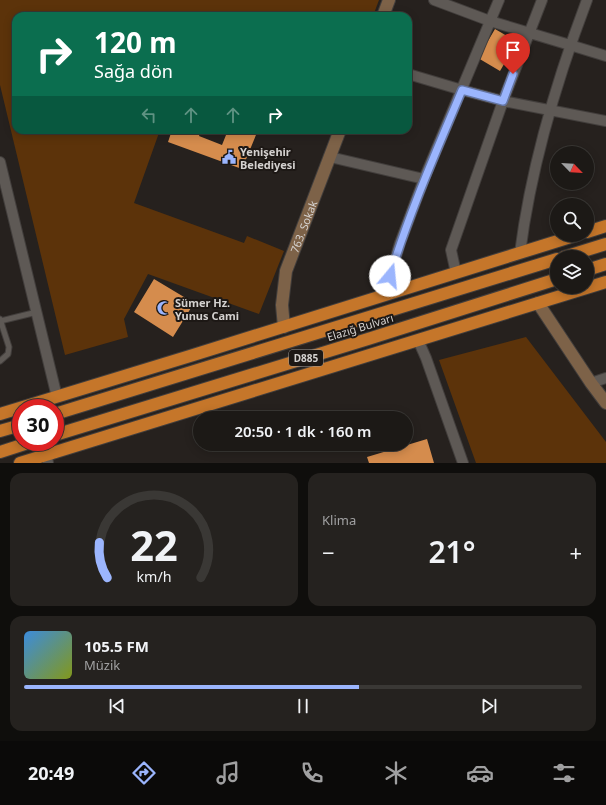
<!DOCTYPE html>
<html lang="tr">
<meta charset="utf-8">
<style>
:root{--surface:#1c1916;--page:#25221f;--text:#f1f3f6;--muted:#a0a0a1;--line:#3a3835;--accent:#9bb5fd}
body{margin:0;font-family:"Noto Sans",sans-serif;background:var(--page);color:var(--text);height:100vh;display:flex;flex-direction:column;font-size:15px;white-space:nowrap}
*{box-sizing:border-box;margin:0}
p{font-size:13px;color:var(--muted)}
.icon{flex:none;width:22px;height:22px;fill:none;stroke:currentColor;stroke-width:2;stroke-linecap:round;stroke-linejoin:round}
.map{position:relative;height:463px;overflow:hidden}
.details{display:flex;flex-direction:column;gap:10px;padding:10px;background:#0f0e0c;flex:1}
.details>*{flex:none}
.top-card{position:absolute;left:12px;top:12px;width:400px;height:122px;border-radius:12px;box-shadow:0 2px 10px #0003,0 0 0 1px var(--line);background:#0b6e4f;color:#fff;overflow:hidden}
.needle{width:26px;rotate:115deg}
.buttons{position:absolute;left:550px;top:146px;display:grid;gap:8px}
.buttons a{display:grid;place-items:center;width:44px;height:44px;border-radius:50%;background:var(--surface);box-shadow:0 2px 10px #0003,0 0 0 1px var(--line);font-size:20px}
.speed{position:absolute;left:12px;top:399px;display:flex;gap:8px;font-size:20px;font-weight:700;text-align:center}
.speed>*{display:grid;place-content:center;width:52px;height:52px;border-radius:50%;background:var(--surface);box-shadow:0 2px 10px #0003,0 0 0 1px var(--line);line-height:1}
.speed .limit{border:6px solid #d22;background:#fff;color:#111}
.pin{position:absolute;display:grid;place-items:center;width:34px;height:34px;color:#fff;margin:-41px -17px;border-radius:50% 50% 50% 0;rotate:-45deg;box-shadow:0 0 4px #0007}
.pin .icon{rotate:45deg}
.me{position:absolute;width:44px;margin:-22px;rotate:17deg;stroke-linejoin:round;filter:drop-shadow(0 0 3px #0008)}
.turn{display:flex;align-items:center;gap:14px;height:84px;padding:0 16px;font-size:18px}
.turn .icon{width:52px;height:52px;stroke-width:2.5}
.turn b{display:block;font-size:28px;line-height:34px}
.lanes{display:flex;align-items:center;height:38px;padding:0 16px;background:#0003;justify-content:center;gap:20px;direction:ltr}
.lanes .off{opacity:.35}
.big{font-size:30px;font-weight:600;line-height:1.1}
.details .card{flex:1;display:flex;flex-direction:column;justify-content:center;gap:6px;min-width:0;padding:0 14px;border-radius:12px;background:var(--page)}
.details .dial{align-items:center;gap:0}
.dial svg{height:104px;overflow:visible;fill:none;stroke:var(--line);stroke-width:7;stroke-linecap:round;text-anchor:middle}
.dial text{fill:var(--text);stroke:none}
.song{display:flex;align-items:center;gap:12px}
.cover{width:48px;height:48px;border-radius:6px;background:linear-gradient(135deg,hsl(210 70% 55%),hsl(70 70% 35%))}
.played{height:4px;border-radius:2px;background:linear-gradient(90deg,var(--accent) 60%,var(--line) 60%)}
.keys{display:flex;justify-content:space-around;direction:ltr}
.heat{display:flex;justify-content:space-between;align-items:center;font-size:22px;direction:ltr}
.details .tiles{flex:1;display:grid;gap:10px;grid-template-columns:1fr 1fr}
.card:last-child{grid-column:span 2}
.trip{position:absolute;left:193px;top:411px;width:220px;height:40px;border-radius:20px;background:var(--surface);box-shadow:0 2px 10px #0003,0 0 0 1px var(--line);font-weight:600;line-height:40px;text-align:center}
.tabs{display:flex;height:64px;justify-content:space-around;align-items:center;background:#0b0a09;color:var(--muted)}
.tabs .icon{width:28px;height:28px}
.tabs .selected{color:var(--accent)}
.tabs b{font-size:18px;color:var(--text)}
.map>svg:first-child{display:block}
.green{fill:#5c330a}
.building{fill:#d58c4d}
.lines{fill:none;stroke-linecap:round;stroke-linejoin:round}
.lane-casing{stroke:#423e3c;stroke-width:7}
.street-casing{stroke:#423e3c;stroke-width:12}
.secondary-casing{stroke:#423e3c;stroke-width:14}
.highway-casing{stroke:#423e3c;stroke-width:14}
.lane{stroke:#5e5955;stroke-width:5}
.street{stroke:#5e5955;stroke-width:10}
.secondary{stroke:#7d6248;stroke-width:12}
.highway{stroke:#c5762a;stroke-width:12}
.route-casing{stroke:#6576a4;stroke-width:10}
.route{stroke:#9bb5fd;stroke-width:7}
.labels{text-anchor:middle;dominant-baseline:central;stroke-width:4;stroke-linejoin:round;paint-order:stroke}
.shield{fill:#1d1815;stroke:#9d9a97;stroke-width:1}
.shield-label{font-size:10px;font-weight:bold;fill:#d4d1cf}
.poi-label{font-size:11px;font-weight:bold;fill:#d4d1cf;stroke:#1d1815;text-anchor:start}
.street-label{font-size:11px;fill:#d4d1cf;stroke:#1d1815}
</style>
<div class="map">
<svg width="606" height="463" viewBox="0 0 606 463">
<rect width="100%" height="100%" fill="#26211e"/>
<!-- green -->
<path class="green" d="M0,0H379L373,16H16V130H160L134,203L244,243L247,236L284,251L259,314L148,274L124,319L128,337L65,355L0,85Z
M526,337L606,442V463H476L439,360Z"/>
<!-- building -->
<path class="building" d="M495,29L517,42L500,71L478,58Z
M172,130H201L199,136L222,145L228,130H258L242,169L168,142Z
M154,279L194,303L173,337L134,312Z
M427,439L434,463H369L367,457Z"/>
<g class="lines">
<defs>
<path id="lane" d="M0,319L9,347L8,354L0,361
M0,321L37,312"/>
<path id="street" d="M434,0L490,21L570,45L606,56
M408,74L462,90L503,101L606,121
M330,157L424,179
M0,162L57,397
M520,253C531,166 556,82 587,0
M456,273L451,250L503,101L542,0
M381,296L390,277L400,243L424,179L499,0
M418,340L426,358L463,463
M591,383L606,378
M47,455L48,463"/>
<g id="secondary">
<path d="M383,16L389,0"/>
<path d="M538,303L591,383L606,403"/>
<path id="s1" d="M284,327L282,305L286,271L340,130"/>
</g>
<path id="highway" d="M587,232L606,226
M564,257L606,244
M587,270L606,264
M0,414L190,356L577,235
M55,414L557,259
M0,431L21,425
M55,435L368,339L557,279
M0,452L31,442
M20,463L606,282"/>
</defs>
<!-- lane casing -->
<use href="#lane" class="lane-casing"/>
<!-- street casing -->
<use href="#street" class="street-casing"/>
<!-- secondary casing -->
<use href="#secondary" class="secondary-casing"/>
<!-- highway casing -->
<use href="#highway" class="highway-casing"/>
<!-- lane -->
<use href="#lane" class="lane"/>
<!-- street -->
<use href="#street" class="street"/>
<!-- secondary -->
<use href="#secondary" class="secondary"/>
<!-- highway -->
<use href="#highway" class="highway"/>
</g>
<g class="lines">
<defs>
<path id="route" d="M390,276C409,213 436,152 462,90L503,101L513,74"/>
</defs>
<!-- route casing -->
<use href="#route" class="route-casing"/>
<!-- route -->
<use href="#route" class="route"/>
</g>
<!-- icons -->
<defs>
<symbol id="civic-bare" viewBox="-9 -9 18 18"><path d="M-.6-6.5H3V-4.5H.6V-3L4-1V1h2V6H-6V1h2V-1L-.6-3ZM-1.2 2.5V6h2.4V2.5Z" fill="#9bb5fd" stroke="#1d1815" stroke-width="2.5" paint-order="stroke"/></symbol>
<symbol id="mosque-bare" viewBox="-9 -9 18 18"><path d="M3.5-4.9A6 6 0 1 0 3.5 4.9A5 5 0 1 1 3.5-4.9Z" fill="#9bb5fd" stroke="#1d1815" stroke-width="2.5" paint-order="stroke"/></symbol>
</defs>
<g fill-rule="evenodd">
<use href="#civic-bare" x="219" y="147" width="20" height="20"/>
<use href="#mosque-bare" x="154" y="298" width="20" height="20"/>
</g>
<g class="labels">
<!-- shield labels -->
<rect class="shield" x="289" y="350" width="34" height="16" rx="3"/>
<g class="shield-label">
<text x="306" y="358">D885</text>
</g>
<!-- poi labels -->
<g class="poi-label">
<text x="240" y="151">Yenişehir<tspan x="240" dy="13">Belediyesi</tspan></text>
<text x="175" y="302">Sümer Hz.<tspan x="175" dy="13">Yunus Cami</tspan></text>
</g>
<!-- street labels -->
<g class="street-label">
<text stroke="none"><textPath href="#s1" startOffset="104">763. Sokak</textPath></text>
<text transform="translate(360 327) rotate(-17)">Elazığ Bulvarı</text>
</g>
</g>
</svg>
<div class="buttons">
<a><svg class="needle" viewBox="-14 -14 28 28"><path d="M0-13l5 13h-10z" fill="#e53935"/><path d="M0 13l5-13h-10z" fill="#a0a0a1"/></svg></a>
<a><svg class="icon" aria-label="search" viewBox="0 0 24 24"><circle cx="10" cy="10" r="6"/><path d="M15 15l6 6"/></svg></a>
<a><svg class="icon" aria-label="layers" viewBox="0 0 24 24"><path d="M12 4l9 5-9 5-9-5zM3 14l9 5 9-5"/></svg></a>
</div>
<div class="speed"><div class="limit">30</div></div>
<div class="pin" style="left:513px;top:74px;background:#d93025"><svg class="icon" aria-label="arrive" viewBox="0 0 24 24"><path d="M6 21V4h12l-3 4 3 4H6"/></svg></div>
<svg class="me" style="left:390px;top:276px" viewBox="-20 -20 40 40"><circle r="19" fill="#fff"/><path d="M0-13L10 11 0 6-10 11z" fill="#9bb5fd"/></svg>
<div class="trip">20:50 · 1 dk · 160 m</div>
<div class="top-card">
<div class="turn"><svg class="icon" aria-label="right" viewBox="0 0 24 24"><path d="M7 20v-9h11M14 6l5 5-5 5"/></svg><div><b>120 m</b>Sağa dön</div></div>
<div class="lanes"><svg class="icon off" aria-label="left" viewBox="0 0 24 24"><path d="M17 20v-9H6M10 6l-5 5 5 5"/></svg><svg class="icon off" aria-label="ahead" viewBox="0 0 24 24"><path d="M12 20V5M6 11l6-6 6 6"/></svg><svg class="icon off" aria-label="ahead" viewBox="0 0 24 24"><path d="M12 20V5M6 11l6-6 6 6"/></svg><svg class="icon" aria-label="right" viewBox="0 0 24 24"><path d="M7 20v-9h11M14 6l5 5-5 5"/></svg></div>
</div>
</div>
<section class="details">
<div class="tiles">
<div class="card dial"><svg viewBox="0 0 100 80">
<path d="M14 69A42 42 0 1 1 86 69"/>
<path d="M14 69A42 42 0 0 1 8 42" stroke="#9bb5fd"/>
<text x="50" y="56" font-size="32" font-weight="700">22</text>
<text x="50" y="72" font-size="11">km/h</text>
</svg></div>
<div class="card"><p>Klima</p>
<div class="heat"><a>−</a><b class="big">21°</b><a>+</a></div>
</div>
<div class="card">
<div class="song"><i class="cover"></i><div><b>105.5 FM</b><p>Müzik</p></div></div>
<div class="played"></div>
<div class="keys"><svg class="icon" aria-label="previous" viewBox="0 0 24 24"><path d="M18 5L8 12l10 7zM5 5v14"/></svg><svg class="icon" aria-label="pause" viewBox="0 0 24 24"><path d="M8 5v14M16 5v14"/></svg><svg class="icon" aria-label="next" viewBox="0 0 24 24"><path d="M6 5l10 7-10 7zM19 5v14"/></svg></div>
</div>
</div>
</section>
<nav class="tabs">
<b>20:49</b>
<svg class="icon selected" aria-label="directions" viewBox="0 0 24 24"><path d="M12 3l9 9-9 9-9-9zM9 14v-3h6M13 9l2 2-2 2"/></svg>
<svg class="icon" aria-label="music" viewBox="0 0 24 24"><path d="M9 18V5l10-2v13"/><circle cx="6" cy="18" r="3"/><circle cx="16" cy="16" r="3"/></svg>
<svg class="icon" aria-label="phone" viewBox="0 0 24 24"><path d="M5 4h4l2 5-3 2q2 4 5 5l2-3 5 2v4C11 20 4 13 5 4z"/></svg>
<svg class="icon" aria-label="climate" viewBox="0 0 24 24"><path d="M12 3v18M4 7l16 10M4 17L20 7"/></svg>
<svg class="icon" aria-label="car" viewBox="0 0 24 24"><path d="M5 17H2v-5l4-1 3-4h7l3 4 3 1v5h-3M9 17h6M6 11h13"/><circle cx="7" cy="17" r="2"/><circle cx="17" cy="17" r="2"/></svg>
<svg class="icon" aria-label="filters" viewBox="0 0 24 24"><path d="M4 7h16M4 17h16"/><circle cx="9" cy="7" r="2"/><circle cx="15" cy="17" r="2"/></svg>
</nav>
